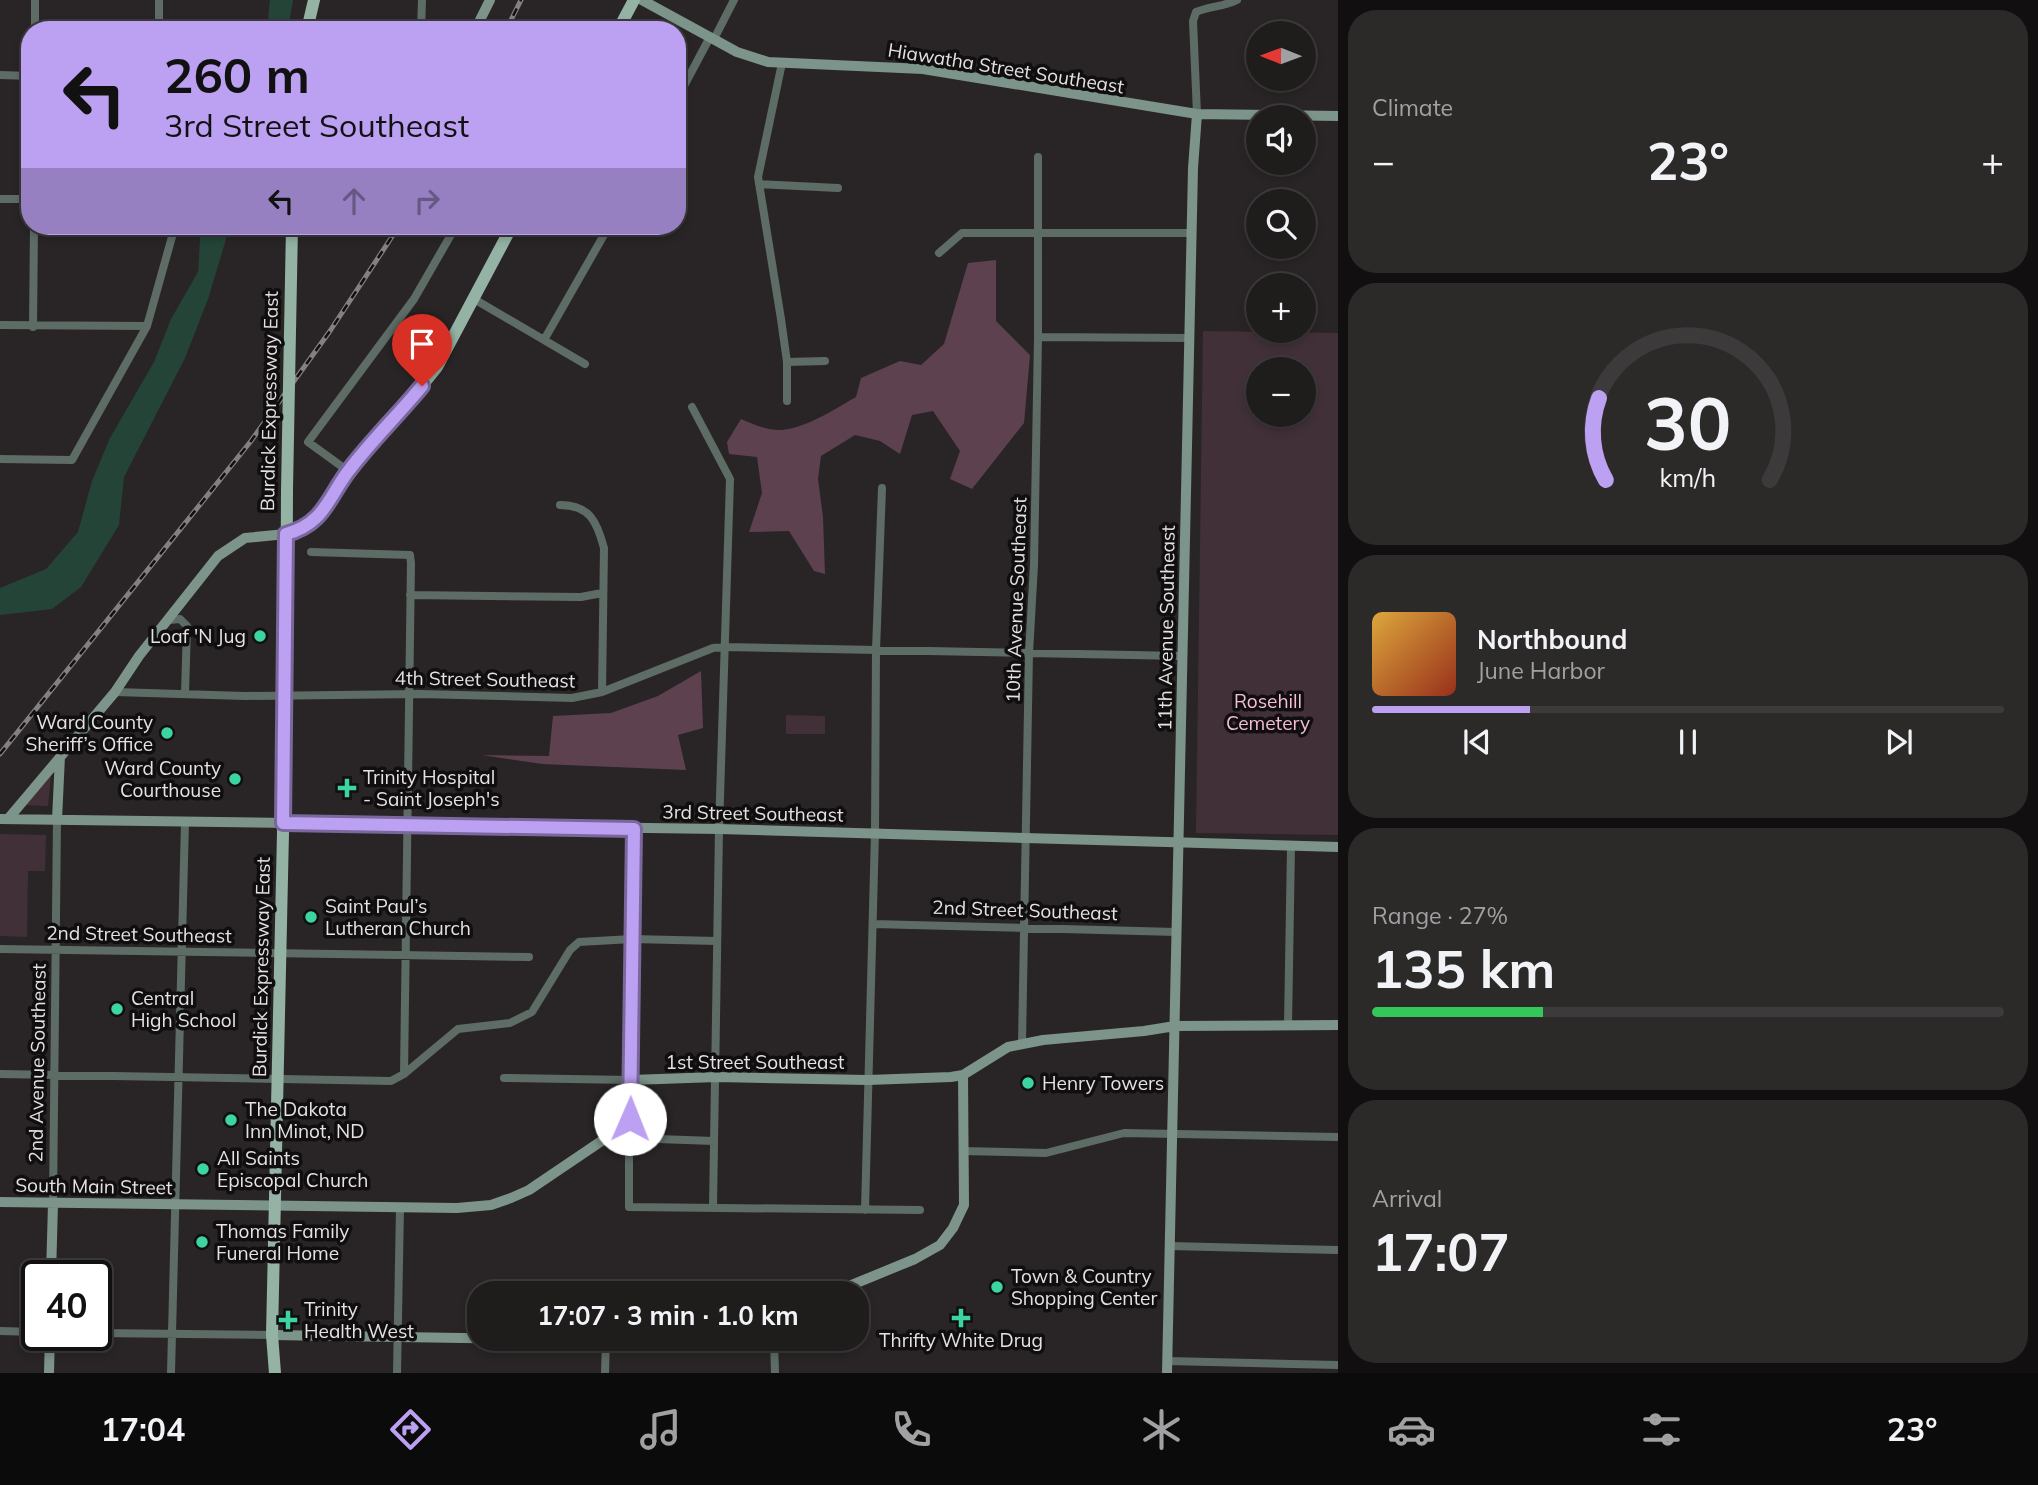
<!DOCTYPE html>
<meta charset="utf-8">
<style>
:root{--surface:#1f1c1c;--page:#2c2929;--text:#f1f3f6;--muted:#a1a1a3;--line:#3c3a3b;--accent:#bca0f2}
body{margin:0;font-family:Mulish,sans-serif;background:var(--page);color:var(--text);height:100vh;display:flex;flex-direction:column;font-size:26px;white-space:nowrap}
*{box-sizing:border-box;margin:0}
p{font-size:23px;color:var(--muted)}
.icon{flex:none;width:38px;height:38px;fill:none;stroke:currentColor;stroke-width:2;stroke-linecap:round;stroke-linejoin:round}
.map{position:relative;flex:1;overflow:hidden}
.sheet{display:flex;flex-direction:column;gap:10px;padding:10px;background:#110f0f;width:700px}
.sheet>*{flex:none}
.banner{position:absolute;left:21px;top:21px;width:665px;height:214px;border-radius:28px;box-shadow:0 4px 10px #0003,0 0 0 2px var(--line);background:#bca0f2;color:#111;overflow:hidden}
.needle{width:46px;rotate:271deg}
.controls{position:absolute;left:1246px;top:21px;display:grid;gap:14px}
.controls a{display:grid;place-items:center;width:70px;height:70px;border-radius:50%;background:var(--surface);box-shadow:0 4px 10px #0003,0 0 0 2px var(--line);font-size:35px}
.speed{position:absolute;left:21px;top:1260px;display:flex;gap:14px;font-size:35px;font-weight:700;text-align:center}
.speed>*{display:grid;place-content:center;width:91px;height:91px;border-radius:50%;background:var(--surface);box-shadow:0 4px 10px #0003,0 0 0 2px var(--line);line-height:1}
.speed .limit{border:4px solid #111;border-radius:10px;background:#fff;color:#111}
.pin{position:absolute;display:grid;place-items:center;width:60px;height:60px;color:#fff;margin:-72px -30px;border-radius:50% 50% 50% 0;rotate:-45deg;box-shadow:0 0 7px #0007}
.pin .icon{rotate:45deg}
.me{position:absolute;width:77px;margin:-38px;rotate:1deg;stroke-linejoin:round;filter:drop-shadow(0 0 5px #0008)}
.turn{display:flex;align-items:center;gap:24px;height:147px;padding:0 28px;font-size:32px}
.turn .icon{width:91px;height:91px;stroke-width:2.5}
.turn b{display:block;font-size:49px;line-height:60px}
.lanes{display:flex;align-items:center;height:66px;padding:0 28px;background:#0003;justify-content:center;gap:35px;direction:ltr}
.lanes .off{opacity:.35}
.big{font-size:52px;font-weight:700;line-height:1.1}
.sheet .tile{flex:1;display:flex;flex-direction:column;justify-content:center;gap:10px;min-width:0;padding:0 24px;border-radius:28px;background:var(--page)}
.sheet .dial{align-items:center;gap:0}
.dial svg{height:182px;overflow:visible;fill:none;stroke:var(--line);stroke-width:7;stroke-linecap:round;text-anchor:middle}
.dial text{fill:var(--text);stroke:none}
.song{display:flex;align-items:center;gap:21px}
.cover{width:84px;height:84px;border-radius:10px;background:linear-gradient(135deg,hsl(40 70% 55%),hsl(10 70% 35%))}
.played{height:7px;border-radius:4px;background:linear-gradient(90deg,var(--accent) 25%,var(--line) 25%)}
.keys{display:flex;justify-content:space-around;direction:ltr}
.heat{display:flex;justify-content:space-between;align-items:center;font-size:38px;direction:ltr}
.charge{height:10px;border-radius:5px;background:linear-gradient(90deg,#34c759 27%,var(--line) 0)}
.trip{position:absolute;left:467px;top:1281px;width:402px;height:70px;border-radius:28px;background:var(--surface);box-shadow:0 4px 10px #0003,0 0 0 2px var(--line);font-weight:700;line-height:70px;text-align:center}
.dock{display:flex;height:112px;justify-content:space-around;align-items:center;background:#0c0b0b;color:var(--muted)}
.dock .icon{width:49px;height:49px}
.dock .on{color:var(--accent)}
.dock b{font-size:32px;color:var(--text)}
main{display:flex;flex:1;min-height:0}
.map>svg:first-child{display:block}
.green{fill:#413038;fill-rule:evenodd}
.forest{fill:#5d414f}
.water{fill:#244438}
.lines{fill:none;stroke-linecap:round;stroke-linejoin:round}
.street{stroke:#5e6c66;stroke-width:8}
.secondary{stroke:#7c9489;stroke-width:10}
.primary{stroke:#94b3a5;stroke-width:12}
.rail-casing{stroke:#838081;stroke-width:5}
.rail{stroke:#100e0f;stroke-width:2.5;stroke-dasharray:8;stroke-linecap:butt}
.primary-bridge{stroke:#94b3a5;stroke-width:12}
.route-casing{stroke:#7a689d;stroke-width:18}
.route{stroke:#bca0f2;stroke-width:12}
.poi-dot{fill:#3dd4a3;stroke:#100e0f;stroke-width:2.5}
.labels{text-anchor:middle;dominant-baseline:central;stroke-width:7;stroke-linejoin:round;paint-order:stroke}
.street-label{font-size:19px;fill:#e4e2e3;stroke:#100e0f}
.poi-label{font-size:19px;fill:#e4e2e3;stroke:#100e0f;text-anchor:start}
.park-label{font-size:19px;fill:#f6bcd8;stroke:#100e0f}
</style>
<main>
<div class="map">
<svg width="1338" height="1373" viewBox="0 0 1338 1373">
<rect width="100%" height="100%" fill="#292526"/>
<!-- green -->
<path class="green" d="M1203,331L1338,333V835L1196,833ZM1258,369H1304V415H1258Z
M786,715L825,716V734H786Z
M51,776L48,806L26,805Z
M0,834L46,835L45,871H28L27,937L0,936Z"/>
<!-- forest -->
<path class="forest" d="M996,260V321L1030,355L1024,423L972,489L950,479L960,451L933,411L912,415L900,454L880,441L855,435L821,456L818,479L823,517L825,574L814,571L789,531L749,532L762,493L757,457L729,454L727,442L741,419C753,424 765,430 779,430C803,430 835,409 856,397L861,378L900,361L921,365L944,344L968,263Z
M701,671L703,728L678,735L686,770L542,764L482,755L549,756L553,716L611,713L658,696Z"/>
<!-- water -->
<path class="water" d="M270,0H293L288,30H267Z
M201,226H230L208,299L185,358L124,477L119,525L81,587L52,609L0,615V588L46,569L78,532L92,481L110,438L154,362L171,319L198,272Z"/>
<g class="lines">
<!-- street -->
<path class="street" d="M35,30V0
M159,30V0
M421,30L422,0
M714,39L734,0
M782,63L758,177L781,319L787,362V401
M0,75L30,76
M677,99L710,37
M1197,114L1193,21L1196,12C1210,6 1223,7 1237,0
M759,184L838,188
M0,199H30
M939,253L962,233H1192
M474,299L585,364
M0,325L147,326
M33,327L34,226
M1038,337L1190,338
M544,340L609,226
M787,362L825,361
M692,407L730,479L719,829L713,1207
M0,459L72,460L147,326L175,226
M348,471L308,442L414,299L456,226
M560,505C590,505 597,522 604,548L602,692
M311,552L410,555L411,563L404,1074
M410,595L581,597L602,593
M169,620L180,619L187,626L185,694
M115,692L245,696L420,694L572,698L602,692L713,648L724,647L1182,656
M873,924L1176,932
M0,949L529,957
M1288,1025L1291,847
M1022,1043L1029,653L1034,565L1038,337V157
M0,1074L391,1081L404,1074L458,1029L510,1023L532,1012L570,950L579,942L632,939L717,941
M504,1078L631,1080
M714,1141L629,1138V1207L920,1210
M963,1151L1046,1153L1124,1133L1338,1137
M53,1203L57,820
M865,1210L875,833L876,650L882,488
M1170,1246L1338,1250
M0,1331L37,1332
M96,1333L272,1335
M774,1339L775,1373
M1168,1361L1338,1365
M171,1373L185,822
M397,1373L400,1207
M605,1373L606,1339"/>
<!-- secondary -->
<path class="secondary" d="M642,0L737,52L768,62L923,69L1197,114L1338,116
M475,30L490,0
M0,819L719,829L1338,847
M8,819L115,692L139,656L218,556L245,538L286,534
M57,820L60,756
M631,1080L717,1077L868,1080L951,1077L963,1075L1008,1047L1043,1040L1144,1031L1175,1026L1338,1025
M0,1202L457,1208L491,1205L511,1198L529,1190L603,1140L629,1138L634,829
M51,1276L53,1203
M832,1293L915,1259L940,1245L953,1228L964,1205L963,1075
M272,1335L526,1339
M49,1373L50,1335
M1167,1373L1193,168L1197,114"/>
<!-- primary -->
<path class="primary" d="M307,30L314,0
M618,30L634,0
M286,534L298,530L318,517L329,504L348,471L390,425L437,367L512,226
M275,1373L272,1335L286,695L287,490"/>
<defs>
<path id="rail" d="M506,30L521,0
M0,754L251,441L330,331L399,226"/>
</defs>
<!-- rail casing -->
<use href="#rail" class="rail-casing"/>
<!-- rail -->
<use href="#rail" class="rail"/>
<!-- primary-bridge -->
<path class="primary-bridge" d="M287,490L292,226"/>
</g>
<g class="lines">
<defs>
<path id="route" d="M422,386C399,414 372,440 350,469C329,495 325,524 286,534L283,823L634,829L630,1119"/>
</defs>
<!-- route casing -->
<use href="#route" class="route-casing"/>
<!-- route -->
<use href="#route" class="route"/>
</g>
<!-- markers -->
<g class="poi-dot">
<circle cx="260" cy="636" r="7"/>
<circle cx="167" cy="733" r="7"/>
<circle cx="235" cy="779" r="7"/>
<path d="M343.5 777.5h7v7h7v7h-7v7h-7v-7h-7v-7h7z"/>
<circle cx="311" cy="917" r="7"/>
<circle cx="117" cy="1009" r="7"/>
<circle cx="1028" cy="1083" r="7"/>
<circle cx="231" cy="1120" r="7"/>
<circle cx="203" cy="1169" r="7"/>
<circle cx="202" cy="1242" r="7"/>
<circle cx="997" cy="1287" r="7"/>
<path d="M957.5 1307.5h7v7h7v7h-7v7h-7v-7h-7v-7h7z"/>
<path d="M284.5 1309.5h7v7h7v7h-7v7h-7v-7h-7v-7h7z"/>
</g>
<g class="labels">
<!-- street labels -->
<g class="street-label">
<text transform="translate(1006 68) rotate(9)">Hiawatha Street Southeast</text>
<text transform="translate(269 401) rotate(-89)">Burdick Expressway East</text>
<text transform="translate(1016 600) rotate(-88)">10th Avenue Southeast</text>
<text transform="translate(1166 628) rotate(-89)">11th Avenue Southeast</text>
<text transform="translate(485 679) rotate(1)">4th Street Southeast</text>
<text transform="translate(753 813) rotate(1)">3rd Street Southeast</text>
<text transform="translate(1025 910) rotate(2)">2nd Street Southeast</text>
<text transform="translate(139 934) rotate(1)">2nd Street Southeast</text>
<text transform="translate(261 967) rotate(-89)">Burdick Expressway East</text>
<text x="755" y="1062">1st Street Southeast</text>
<text transform="translate(37 1063) rotate(-89)">2nd Avenue Southeast</text>
<text transform="translate(94 1186) rotate(1)">South Main Street</text>
</g>
<!-- poi labels -->
<g class="poi-label">
<text x="246" y="636" text-anchor="end">Loaf 'N Jug</text>
<text x="153" y="722" text-anchor="end">Ward County<tspan x="153" dy="22">Sheriff’s Office</tspan></text>
<text x="221" y="768" text-anchor="end">Ward County<tspan x="221" dy="22">Courthouse</tspan></text>
<text x="363" y="777">Trinity Hospital<tspan x="363" dy="22">- Saint Joseph's</tspan></text>
<text x="325" y="906">Saint Paul’s<tspan x="325" dy="22">Lutheran Church</tspan></text>
<text x="131" y="998">Central<tspan x="131" dy="22">High School</tspan></text>
<text x="1042" y="1083">Henry Towers</text>
<text x="245" y="1109">The Dakota<tspan x="245" dy="22">Inn Minot, ND</tspan></text>
<text x="217" y="1158">All Saints<tspan x="217" dy="22">Episcopal Church</tspan></text>
<text x="216" y="1231">Thomas Family<tspan x="216" dy="22">Funeral Home</tspan></text>
<text x="1011" y="1276">Town &amp; Country<tspan x="1011" dy="22">Shopping Center</tspan></text>
<text x="304" y="1309">Trinity<tspan x="304" dy="22">Health West</tspan></text>
<text x="961" y="1340" text-anchor="middle">Thrifty White Drug</text>
</g>
<!-- park labels -->
<g class="park-label">
<text x="1268" y="701">Rosehill<tspan x="1268" dy="22">Cemetery</tspan></text>
</g>
</g>
</svg>
<div class="controls">
<a><svg class="needle" viewBox="-14 -14 28 28"><path d="M0-13l5 13h-10z" fill="#e53935"/><path d="M0 13l5-13h-10z" fill="#a1a1a3"/></svg></a>
<a><svg class="icon" aria-label="sound" viewBox="0 0 24 24"><path d="M4 9h4l5-4v14l-5-4H4zM17 9q2 3 0 6"/></svg></a>
<a><svg class="icon" aria-label="search" viewBox="0 0 24 24"><circle cx="10" cy="10" r="6"/><path d="M15 15l6 6"/></svg></a>
<a>+</a>
<a>−</a>
</div>
<div class="speed"><div class="limit">40</div></div>
<div class="pin" style="left:422px;top:386px;background:#d93025"><svg class="icon" aria-label="arrive" viewBox="0 0 24 24"><path d="M6 21V4h12l-3 4 3 4H6"/></svg></div>
<svg class="me" style="left:630px;top:1119px" viewBox="-20 -20 40 40"><circle r="19" fill="#fff"/><path d="M0-13L10 11 0 6-10 11z" fill="#bca0f2"/></svg>
<div class="trip">17:07 · 3 min · 1.0 km</div>
<div class="banner">
<div class="turn"><svg class="icon" aria-label="left" viewBox="0 0 24 24"><path d="M17 20v-9H6M10 6l-5 5 5 5"/></svg><div><b>260 m</b>3rd Street Southeast</div></div>
<div class="lanes"><svg class="icon" aria-label="left" viewBox="0 0 24 24"><path d="M17 20v-9H6M10 6l-5 5 5 5"/></svg><svg class="icon off" aria-label="ahead" viewBox="0 0 24 24"><path d="M12 20V5M6 11l6-6 6 6"/></svg><svg class="icon off" aria-label="right" viewBox="0 0 24 24"><path d="M7 20v-9h11M14 6l5 5-5 5"/></svg></div>
</div>
</div>
<section class="sheet">
<div class="tile"><p>Climate</p>
<div class="heat"><a>−</a><b class="big">23°</b><a>+</a></div>
</div>
<div class="tile dial"><svg viewBox="0 0 100 80">
<path d="M14 69A42 42 0 1 1 86 69"/>
<path d="M14 69A42 42 0 0 1 11 33" stroke="#bca0f2"/>
<text x="50" y="56" font-size="32" font-weight="700">30</text>
<text x="50" y="72" font-size="11">km/h</text>
</svg></div>
<div class="tile">
<div class="song"><i class="cover"></i><div><b>Northbound</b><p>June Harbor</p></div></div>
<div class="played"></div>
<div class="keys"><svg class="icon" aria-label="previous" viewBox="0 0 24 24"><path d="M18 5L8 12l10 7zM5 5v14"/></svg><svg class="icon" aria-label="pause" viewBox="0 0 24 24"><path d="M8 5v14M16 5v14"/></svg><svg class="icon" aria-label="next" viewBox="0 0 24 24"><path d="M6 5l10 7-10 7zM19 5v14"/></svg></div>
</div>
<div class="tile"><p>Range · 27%</p><b class="big">135 km</b><div class="charge"></div></div>
<div class="tile"><p>Arrival</p><b class="big">17:07</b></div>
</section>
</main>
<nav class="dock">
<b>17:04</b>
<svg class="icon on" aria-label="directions" viewBox="0 0 24 24"><path d="M12 3l9 9-9 9-9-9zM9 14v-3h6M13 9l2 2-2 2"/></svg>
<svg class="icon" aria-label="music" viewBox="0 0 24 24"><path d="M9 18V5l10-2v13"/><circle cx="6" cy="18" r="3"/><circle cx="16" cy="16" r="3"/></svg>
<svg class="icon" aria-label="phone" viewBox="0 0 24 24"><path d="M5 4h4l2 5-3 2q2 4 5 5l2-3 5 2v4C11 20 4 13 5 4z"/></svg>
<svg class="icon" aria-label="climate" viewBox="0 0 24 24"><path d="M12 3v18M4 7l16 10M4 17L20 7"/></svg>
<svg class="icon" aria-label="car" viewBox="0 0 24 24"><path d="M5 17H2v-5l4-1 3-4h7l3 4 3 1v5h-3M9 17h6M6 11h13"/><circle cx="7" cy="17" r="2"/><circle cx="17" cy="17" r="2"/></svg>
<svg class="icon" aria-label="filters" viewBox="0 0 24 24"><path d="M4 7h16M4 17h16"/><circle cx="9" cy="7" r="2"/><circle cx="15" cy="17" r="2"/></svg>
<b>23°</b>
</nav>
